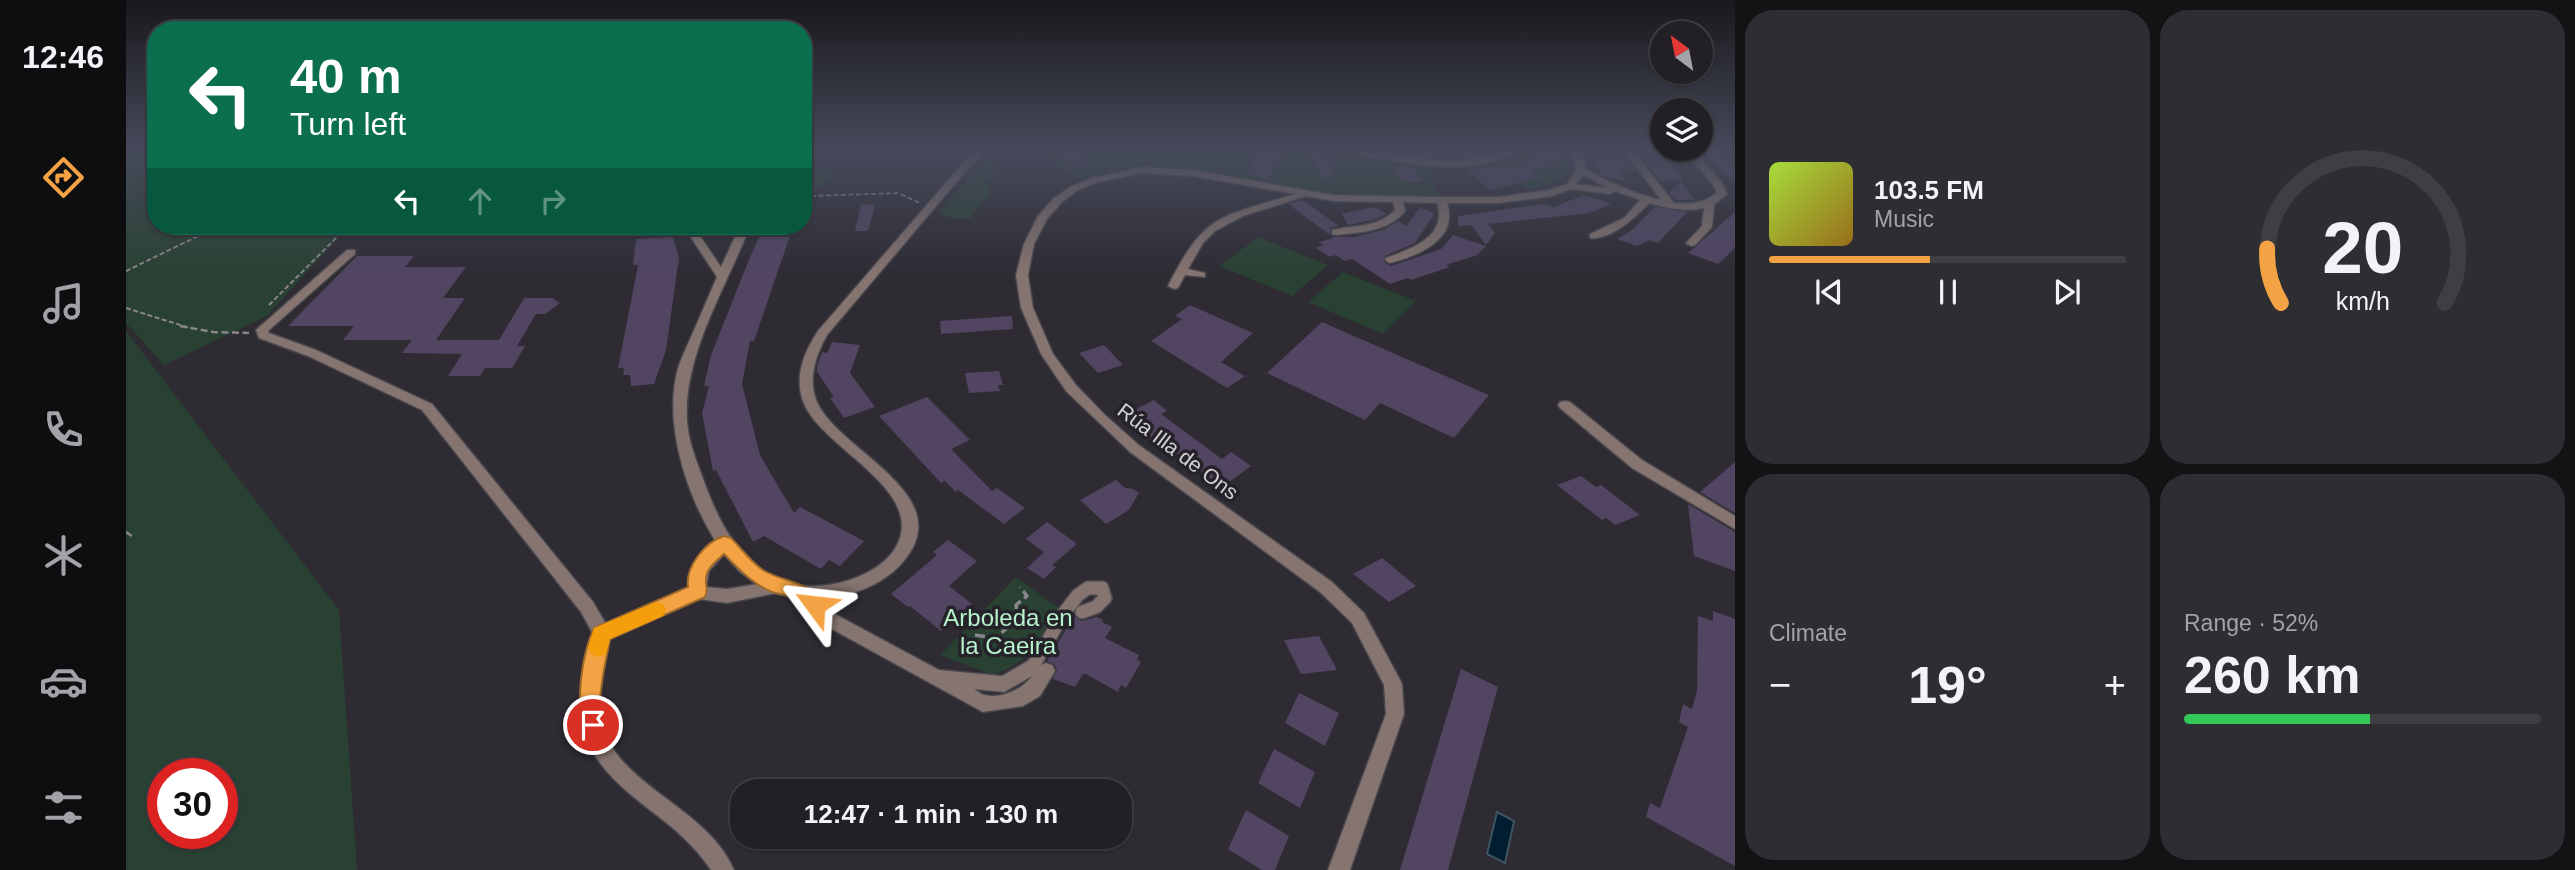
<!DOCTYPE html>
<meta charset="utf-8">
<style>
:root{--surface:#222026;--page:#2e2d32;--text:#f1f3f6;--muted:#a2a3a7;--line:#3f3e43;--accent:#f4a344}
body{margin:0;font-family:Arial,sans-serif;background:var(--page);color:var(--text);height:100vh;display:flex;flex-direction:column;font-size:26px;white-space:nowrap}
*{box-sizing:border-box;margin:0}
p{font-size:23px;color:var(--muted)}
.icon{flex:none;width:38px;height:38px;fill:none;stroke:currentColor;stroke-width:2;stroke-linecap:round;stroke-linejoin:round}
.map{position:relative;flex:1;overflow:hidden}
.drawer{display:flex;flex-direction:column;gap:10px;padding:10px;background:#131215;width:840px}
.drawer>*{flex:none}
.guide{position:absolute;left:21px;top:21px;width:665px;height:214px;border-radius:28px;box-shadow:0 2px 5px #0004,0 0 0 2px var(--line);background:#0b6e4f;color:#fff;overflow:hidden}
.needle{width:46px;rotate:328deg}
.controls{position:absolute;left:1524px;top:21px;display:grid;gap:14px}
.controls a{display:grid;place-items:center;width:63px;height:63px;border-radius:50%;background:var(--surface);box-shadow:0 2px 5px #0004,0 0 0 2px var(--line);font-size:35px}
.speed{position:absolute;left:21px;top:758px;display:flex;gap:14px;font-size:35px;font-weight:700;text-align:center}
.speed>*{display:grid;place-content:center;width:91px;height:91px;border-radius:50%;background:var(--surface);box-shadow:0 2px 5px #0004,0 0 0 2px var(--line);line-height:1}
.speed .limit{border:10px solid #d22;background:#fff;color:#111}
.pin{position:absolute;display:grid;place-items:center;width:60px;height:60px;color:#fff;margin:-30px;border:4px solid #fff;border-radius:50%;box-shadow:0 2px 7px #0007}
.me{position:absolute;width:77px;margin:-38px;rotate:300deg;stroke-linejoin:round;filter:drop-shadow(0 0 5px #0008)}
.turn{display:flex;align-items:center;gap:24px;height:147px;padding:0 28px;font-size:32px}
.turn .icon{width:91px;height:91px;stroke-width:2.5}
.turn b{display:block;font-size:49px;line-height:60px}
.lanes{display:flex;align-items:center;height:66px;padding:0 28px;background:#0003;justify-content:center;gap:35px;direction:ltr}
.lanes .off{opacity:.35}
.big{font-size:52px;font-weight:600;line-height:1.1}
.drawer .widget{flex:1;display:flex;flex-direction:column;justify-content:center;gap:10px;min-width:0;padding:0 24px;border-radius:28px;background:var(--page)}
.drawer .dial{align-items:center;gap:0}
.dial svg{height:182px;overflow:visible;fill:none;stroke:var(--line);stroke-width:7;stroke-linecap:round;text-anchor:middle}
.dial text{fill:var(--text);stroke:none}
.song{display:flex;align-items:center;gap:21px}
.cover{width:84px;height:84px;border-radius:10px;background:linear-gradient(135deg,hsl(80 70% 55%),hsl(40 70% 35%))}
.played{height:7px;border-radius:4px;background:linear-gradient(90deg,var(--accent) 45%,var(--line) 45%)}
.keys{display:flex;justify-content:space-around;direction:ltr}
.heat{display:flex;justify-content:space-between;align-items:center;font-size:38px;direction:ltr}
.charge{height:10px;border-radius:5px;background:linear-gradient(90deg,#34c759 52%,var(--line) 0)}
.drawer .tiles{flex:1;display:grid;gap:10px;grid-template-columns:repeat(2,1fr)}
.trip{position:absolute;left:604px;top:779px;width:402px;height:70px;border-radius:28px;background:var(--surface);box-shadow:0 2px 5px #0004,0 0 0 2px var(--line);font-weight:600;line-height:70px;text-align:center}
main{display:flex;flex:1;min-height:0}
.menu{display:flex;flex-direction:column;width:126px;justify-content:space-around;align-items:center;background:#0e0d0f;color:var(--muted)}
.menu .icon{width:49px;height:49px}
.menu .on{color:var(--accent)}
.menu b{font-size:32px;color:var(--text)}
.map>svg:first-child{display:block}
.green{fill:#294132;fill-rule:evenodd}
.water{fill:#001e2f;stroke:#3f5461;stroke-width:2}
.building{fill:#514562}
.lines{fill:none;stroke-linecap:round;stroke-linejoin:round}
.service-casing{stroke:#48464d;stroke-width:16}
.minor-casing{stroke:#48464d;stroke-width:3}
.path-far2{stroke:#88858c;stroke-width:2;stroke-dasharray:5 2.5;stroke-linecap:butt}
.path-far1{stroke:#88858c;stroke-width:2.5;stroke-dasharray:7 3.5;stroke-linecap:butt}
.path{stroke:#88858c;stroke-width:3.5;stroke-dasharray:10 4.5;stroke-linecap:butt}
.service{stroke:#85746f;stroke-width:13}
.minor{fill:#85746f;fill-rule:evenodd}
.route{fill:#f4a344;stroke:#9f6a2c;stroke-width:2}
.slow{fill:#f59e0b}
.labels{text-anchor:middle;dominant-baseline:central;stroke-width:7;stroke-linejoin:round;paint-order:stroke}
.street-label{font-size:21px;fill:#d3d1d6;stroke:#252229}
.near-park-label{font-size:24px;fill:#b6f1cb;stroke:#252229}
</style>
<main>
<nav class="menu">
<b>12:46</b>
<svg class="icon on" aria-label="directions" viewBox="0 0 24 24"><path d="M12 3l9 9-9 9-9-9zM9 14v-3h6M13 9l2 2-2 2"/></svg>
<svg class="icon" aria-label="music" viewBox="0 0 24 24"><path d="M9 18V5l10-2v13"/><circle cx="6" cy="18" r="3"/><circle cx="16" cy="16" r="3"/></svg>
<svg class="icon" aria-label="phone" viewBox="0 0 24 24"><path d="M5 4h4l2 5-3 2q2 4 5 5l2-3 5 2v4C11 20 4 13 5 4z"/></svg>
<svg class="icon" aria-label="climate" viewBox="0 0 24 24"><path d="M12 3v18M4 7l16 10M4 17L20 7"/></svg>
<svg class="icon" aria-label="car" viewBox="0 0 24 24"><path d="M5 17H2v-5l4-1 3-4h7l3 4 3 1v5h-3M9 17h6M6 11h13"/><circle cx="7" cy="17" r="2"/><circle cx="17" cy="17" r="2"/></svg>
<svg class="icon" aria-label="filters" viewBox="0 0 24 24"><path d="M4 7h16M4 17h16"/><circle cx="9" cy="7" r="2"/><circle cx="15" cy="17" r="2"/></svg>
</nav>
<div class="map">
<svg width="1609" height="870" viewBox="0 0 1609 870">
<rect width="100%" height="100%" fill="#2e2b33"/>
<!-- green -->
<path class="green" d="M0,152H30V226H223L141,316L38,365L0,323Z
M916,152H1204L1300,166L1311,195C1268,195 1224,196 1182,191C1099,179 1035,150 953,180Z
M1405,152H1441V174L1429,183L1402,190L1363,165L1385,161Z
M857,161L867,163L872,170L861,183L865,192L843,219C832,219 822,219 814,211Z
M677,166L709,171C704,184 690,192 677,191Z
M1132,237L1202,265L1166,296L1093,266Z
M1217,272L1290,301L1257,334L1182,302Z
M0,331L213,610L231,870H0ZM37,774H96V833H37Z
M890,577L934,609C918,644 902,662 867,675L814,655Z"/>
<!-- water -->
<path class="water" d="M1371,812L1388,821L1379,863L1361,854Z"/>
<!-- building -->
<path class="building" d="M946,152H950L963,164L946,167L933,154Z
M1130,152H1157L1143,180L1122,173Z
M1183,152L1210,156L1205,177H1196Z
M1411,152L1445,153L1419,170L1407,168L1406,171L1416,177L1364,190L1341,170L1393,164Z
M1464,152L1498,156L1511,172L1493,170L1498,180L1483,178L1474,174Z
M1513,152H1531L1558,180L1544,179L1535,182Z
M1578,152H1596L1609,165V184Z
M1267,167L1288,168L1297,182L1276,181Z
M1555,182L1569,200H1549L1543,193Z
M1458,195L1485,204L1463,213L1362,224L1369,233L1360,245L1345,225L1332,226V216L1417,204L1428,207Z
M1177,200L1213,226L1204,228V235L1162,204Z
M735,204L749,205L742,231H729Z
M1248,207L1261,214L1247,220L1222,225L1216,214Z
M1529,207L1561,212L1532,243L1523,240L1511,246L1491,239L1506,230Z
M1294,208L1309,213L1289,243L1259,256L1258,262L1265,266L1315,249L1327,235L1360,246L1351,255L1320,265L1324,267L1285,280L1282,278L1264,284L1226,259L1219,261L1209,255L1204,257L1190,248L1197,245L1193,242L1207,238L1205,237H1228L1257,230L1273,221L1280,226Z
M1609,212V248L1592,264L1562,253Z
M642,229L666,230L628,341H624L616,384L634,455L668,513L674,507L738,541L714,566L703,560L695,569L638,536L627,542L590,470L587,471L576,413L583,386H578L585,355L624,257L635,233H640Z
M547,237L553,258L540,350L528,384L505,386L504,375H497L498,368H492L512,265H507L510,239Z
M231,256H288L279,267H340L317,298H339L310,340H373L398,298H426L434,303L419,314H410L391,346H399L386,368H359L354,376H322L336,354L276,353L286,340H217L228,326H162Z
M1064,305L1127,333L1095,362L1119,376L1101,388L1025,341L1056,319L1049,316Z
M886,316L887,329L815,334L814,321Z
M1196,322L1363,395L1328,438L1254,403L1239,420L1141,373Z
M706,342L734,345L724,373L749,407L718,418L704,398L708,397L691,372V367L696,352L701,353Z
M978,345L997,365L972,373L953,353Z
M873,371L877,385H872L874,391L843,393L839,373Z
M801,397L844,440L825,449L866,491L871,488L899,508L878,524L832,490L830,492L819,481L815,483L753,416Z
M1028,400L1041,411L1035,414L1096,459L1105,452L1125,466L1099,485L1089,478L1085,480L1051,454L1049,456L998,415Z
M1609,462V513L1574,492Z
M1455,476L1470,487L1475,485L1514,515L1489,525L1480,518L1476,520L1431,485Z
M990,480L999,488L1007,489L1013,493L1003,510L980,524L954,500Z
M1562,504L1609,532V571L1568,556Z
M921,522L951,544L926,565L930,567L918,579L901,568L918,552L900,539Z
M822,540L851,561L823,586L846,604L815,631L784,606L782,607L765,594L811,555L807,552Z
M1256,558L1290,586L1263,602L1227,574Z
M1587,611L1609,619V866L1520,817L1524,803L1534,808L1562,727L1553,722L1557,704L1566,709L1571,691L1572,616L1587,621Z
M948,616L955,621L971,617L977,620L976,622L986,627L979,638L1013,655L1011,660L1015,662L1000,688L995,685L992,692L960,674H957L949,687L927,679L931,670L928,664L921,661Z
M1193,636L1211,670L1175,674L1158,640Z
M1335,669L1372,687L1322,870H1274Z
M1173,693L1213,713L1199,746L1159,723Z
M1148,749L1189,772L1174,808L1132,783Z
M1120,810L1163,836L1149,870H1136L1102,849Z"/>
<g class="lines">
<defs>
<path id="service" d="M907,666L938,613L952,595L962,588H976L979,598L970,607L956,612"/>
<path id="minor" d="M849,152H859L844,166L701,335C690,355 681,379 691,402C713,452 836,495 776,563C756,586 723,597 694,599L705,612L813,670L876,676L907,658L913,660L915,665L920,663L926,665L929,671L914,696L897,706L857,712L693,622L673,599L650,593L601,603L573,599L484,639C478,661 470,685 472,708C480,785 579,802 608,870H585C568,845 548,828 524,810C451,755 443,721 467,634L455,612L296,410L182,356L133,338L130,330L221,250H229V254L142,331L143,333L190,350L306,404L467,602L480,624L564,588C564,568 575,555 590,542C561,496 538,426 551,372C554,360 560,349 565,337C574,317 582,297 591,277L564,236L562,226H572L574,236L595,267L614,226H624C601,286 557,355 561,420C562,440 569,457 576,476C599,541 633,600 713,583C734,578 759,566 770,547C802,489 693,448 677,401C668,376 678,352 692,331L838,162ZM598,554L613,571L631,584L601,589L580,587L583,571ZM906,676C897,689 875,699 859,695C855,695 852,691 848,689L878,692Z
M1227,152C1260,152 1292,160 1325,160C1347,161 1368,152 1389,152C1353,175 1298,166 1259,159C1248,158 1235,157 1227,152Z
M1447,152H1457L1459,169C1483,182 1509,194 1535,200L1499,152H1508L1548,203C1565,204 1576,204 1591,193L1588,186L1560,152H1569L1596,183L1601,194L1588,205L1586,227L1569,245L1565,246L1560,243L1576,226L1578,208C1559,212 1541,208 1523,203C1509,218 1485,240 1464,238V234L1498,218L1514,200L1489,191L1484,194L1445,189L1426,196L1373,203H1321C1333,239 1292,256 1264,263L1259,260L1260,258C1286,249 1322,236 1311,203L1277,202L1279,211C1262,232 1235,232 1210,235L1206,234V230C1228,225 1252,228 1269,210L1267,202L1207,201L1180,196L1117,216L1089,231L1077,243L1062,269L1079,273V277L1059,275L1052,288L1048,289L1042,286C1079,212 1095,217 1169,194L1067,176L1016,173L972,182L952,190L936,202L921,219L908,244L902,275L907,308L927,354L950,385L979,415L1014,446L1206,582L1238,613L1273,678L1276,684L1278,714L1224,870H1202L1260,714L1258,685L1226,623L1194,592L1004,452L940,391L915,354L895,308L890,275L898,244L912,216L928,198L946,186L966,178L1016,167L1067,170L1207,195L1315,197H1373L1424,190L1441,184L1450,170ZM1457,175L1482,188L1450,184Z
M1439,401L1444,402L1516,460L1609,516V529L1506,468L1434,408L1432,405L1434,402Z"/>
</defs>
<!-- service casing -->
<use href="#service" class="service-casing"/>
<!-- minor casing -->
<use href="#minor" class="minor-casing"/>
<!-- path-far2 -->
<path class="path-far2" d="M685,196L772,193L794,203
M0,271L93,226
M143,305L222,226
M0,308L64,328"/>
<!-- path-far1 -->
<path class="path-far1" d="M54,326L87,332L123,333
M0,532L7,537"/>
<!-- path -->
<path class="path" d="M887,622L891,617L890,605L901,596L894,587
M849,635L870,638L887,622L916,623"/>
<!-- service -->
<use href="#service" class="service"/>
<!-- minor -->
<use href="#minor" class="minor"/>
</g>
<!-- sky -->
<linearGradient id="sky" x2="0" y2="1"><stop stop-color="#19181c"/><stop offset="0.55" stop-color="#464a5b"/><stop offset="1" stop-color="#464a5b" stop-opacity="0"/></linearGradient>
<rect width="1609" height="274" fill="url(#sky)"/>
<!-- route -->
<path class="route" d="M598,536L605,538C615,548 625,562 637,570C658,583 686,581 698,605L695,611C682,615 682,607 673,600C666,595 654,595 646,592C626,584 613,569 598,554C591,561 580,568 580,579C579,587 583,589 579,597L484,639C480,661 474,683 474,705C474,715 479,722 475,732L467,735L460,732C448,705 456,654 468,628L562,587C559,567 579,542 598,536Z"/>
<!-- slow -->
<path class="slow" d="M530,602L537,604L540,610L537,616L484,639L480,654L472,657L465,654L462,648L468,628Z"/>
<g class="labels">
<!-- street labels -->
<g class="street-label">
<text transform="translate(1052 451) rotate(37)">Rúa Illa de Ons</text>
</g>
<!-- near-park labels -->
<g class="near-park-label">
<text x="882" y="617">Arboleda en<tspan x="882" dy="28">la Caeira</tspan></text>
</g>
</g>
</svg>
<div class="controls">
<a><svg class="needle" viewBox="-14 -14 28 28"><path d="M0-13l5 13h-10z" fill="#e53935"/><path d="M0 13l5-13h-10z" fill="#a2a3a7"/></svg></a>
<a><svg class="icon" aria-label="layers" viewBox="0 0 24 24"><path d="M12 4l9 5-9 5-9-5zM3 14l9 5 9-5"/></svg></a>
</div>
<div class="speed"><div class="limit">30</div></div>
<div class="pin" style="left:467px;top:725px;background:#d93025"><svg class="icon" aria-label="arrive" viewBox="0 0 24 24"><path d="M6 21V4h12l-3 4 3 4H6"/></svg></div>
<svg class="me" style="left:689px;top:605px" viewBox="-20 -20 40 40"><path d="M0-17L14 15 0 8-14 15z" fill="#f4a344" stroke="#fff" stroke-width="4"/></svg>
<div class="trip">12:47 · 1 min · 130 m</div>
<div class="guide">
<div class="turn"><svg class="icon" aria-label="left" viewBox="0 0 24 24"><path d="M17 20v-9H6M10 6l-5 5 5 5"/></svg><div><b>40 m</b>Turn left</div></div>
<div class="lanes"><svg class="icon" aria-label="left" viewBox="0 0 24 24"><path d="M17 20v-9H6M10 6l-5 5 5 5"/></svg><svg class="icon off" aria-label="ahead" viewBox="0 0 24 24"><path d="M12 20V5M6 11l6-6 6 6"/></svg><svg class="icon off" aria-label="right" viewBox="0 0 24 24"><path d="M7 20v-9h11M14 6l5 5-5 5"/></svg></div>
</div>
</div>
<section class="drawer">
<div class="tiles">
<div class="widget">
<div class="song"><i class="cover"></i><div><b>103.5 FM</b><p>Music</p></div></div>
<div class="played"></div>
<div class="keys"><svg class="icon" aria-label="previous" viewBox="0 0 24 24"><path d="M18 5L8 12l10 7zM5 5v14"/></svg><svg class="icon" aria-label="pause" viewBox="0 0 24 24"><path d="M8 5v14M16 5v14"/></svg><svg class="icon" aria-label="next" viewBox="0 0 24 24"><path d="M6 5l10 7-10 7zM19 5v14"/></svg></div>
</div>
<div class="widget dial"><svg viewBox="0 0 100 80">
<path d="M14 69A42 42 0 1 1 86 69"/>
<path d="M14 69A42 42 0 0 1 8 45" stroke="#f4a344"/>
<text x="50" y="56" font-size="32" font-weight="700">20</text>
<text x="50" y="72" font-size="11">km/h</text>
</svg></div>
<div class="widget"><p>Climate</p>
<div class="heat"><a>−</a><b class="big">19°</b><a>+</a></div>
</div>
<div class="widget"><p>Range · 52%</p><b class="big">260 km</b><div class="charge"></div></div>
</div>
</section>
</main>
